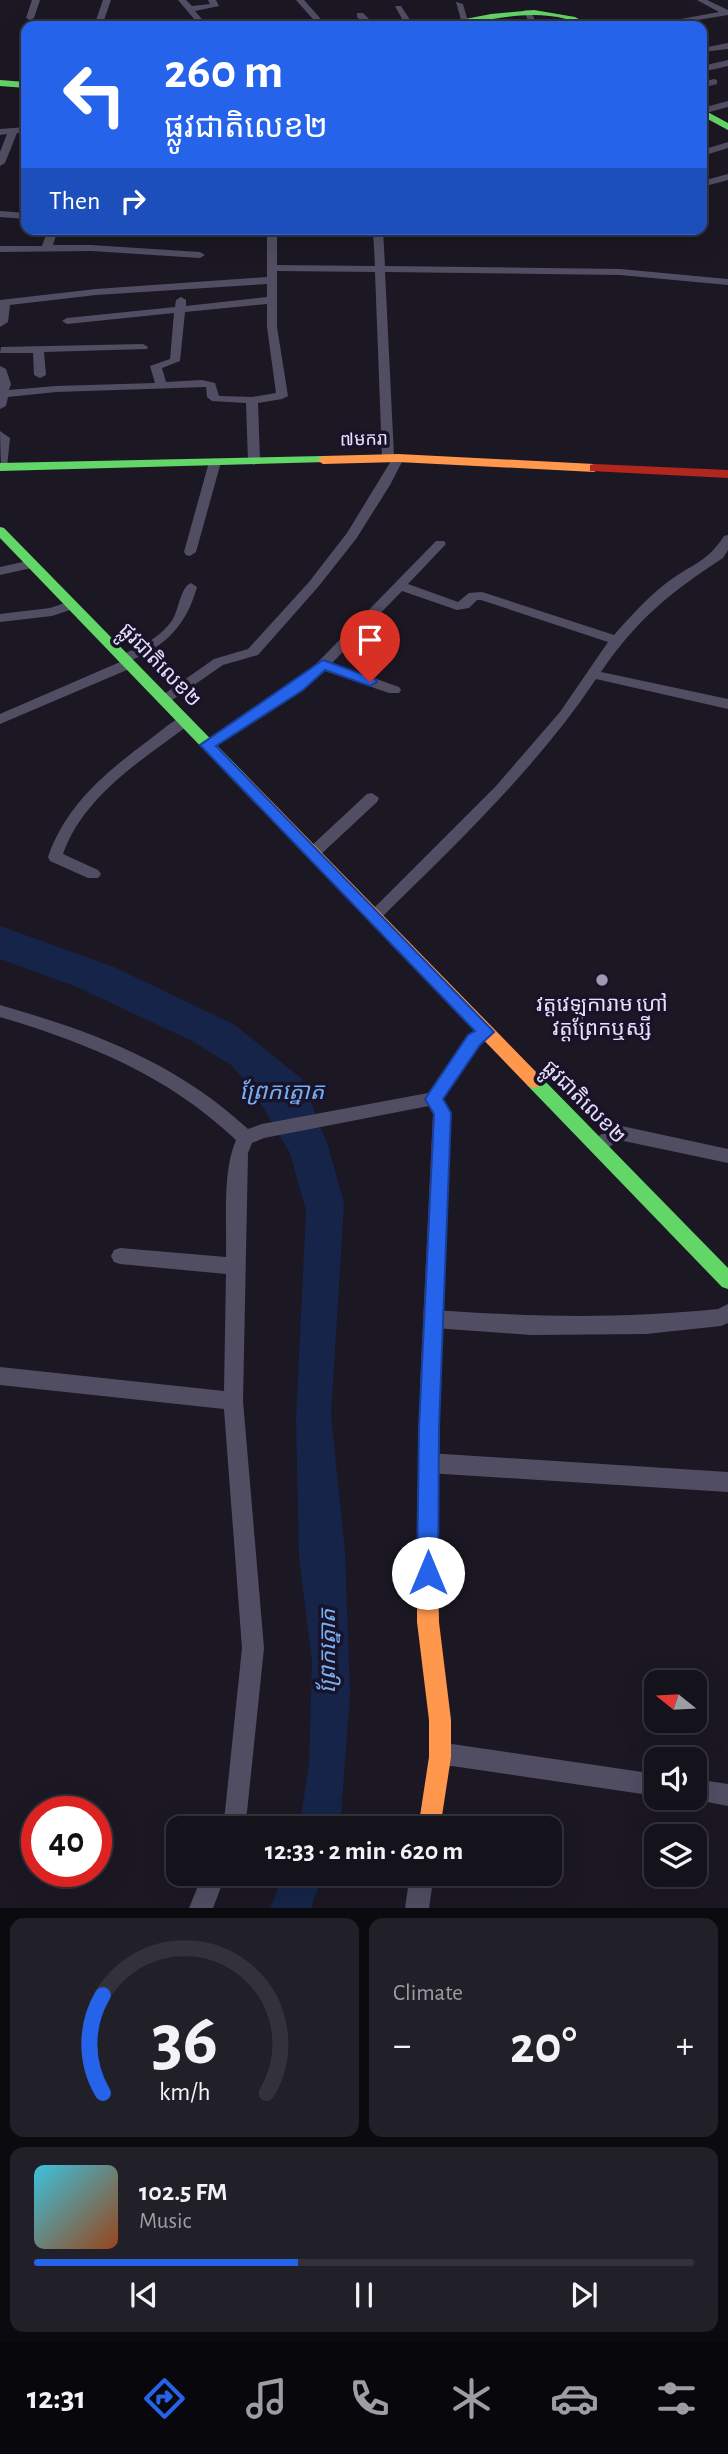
<!DOCTYPE html>
<meta charset="utf-8">
<style>
:root{--surface:#14121b;--page:#212028;--text:#f1f3f6;--muted:#9d9ea3;--line:#33323a;--accent:#2563eb}
body{margin:0;font-family:"Alegreya Sans","Noto Sans Khmer",sans-serif;background:var(--page);color:var(--text);height:100vh;display:flex;flex-direction:column;font-size:26px;white-space:nowrap}
*{box-sizing:border-box;margin:0}
p{font-size:23px;color:var(--muted)}
.icon{flex:none;width:38px;height:38px;fill:none;stroke:currentColor;stroke-width:2;stroke-linecap:round;stroke-linejoin:round}
.map{position:relative;height:1908px;overflow:hidden}
.details{display:flex;flex-direction:column;gap:10px;padding:10px;background:#0b0a0f;flex:1}
.details>*{flex:none}
.top-card{position:absolute;left:21px;top:21px;width:686px;height:214px;border-radius:14px;box-shadow:0 7px 28px #0002,0 0 0 2px var(--line);background:#2563eb;color:#fff;overflow:hidden}
.needle{width:46px;rotate:288deg}
.buttons{position:absolute;left:644px;top:1670px;display:grid;gap:14px}
.buttons a{display:grid;place-items:center;width:63px;height:63px;border-radius:14px;background:var(--surface);box-shadow:0 7px 28px #0002,0 0 0 2px var(--line);font-size:35px}
.speed{position:absolute;left:21px;top:1796px;display:flex;gap:14px;font-size:35px;font-weight:700;text-align:center}
.speed>*{display:grid;place-content:center;width:91px;height:91px;border-radius:50%;background:var(--surface);box-shadow:0 7px 28px #0002,0 0 0 2px var(--line);line-height:1}
.speed .limit{border:10px solid #d22;background:#fff;color:#111}
.pin{position:absolute;display:grid;place-items:center;width:60px;height:60px;color:#fff;margin:-72px -30px;border-radius:50% 50% 50% 0;rotate:-45deg;box-shadow:0 0 7px #0007}
.pin .icon{rotate:45deg}
.me{position:absolute;width:77px;margin:-38px;rotate:0deg;stroke-linejoin:round;filter:drop-shadow(0 0 5px #0008)}
.turn{display:flex;align-items:center;gap:24px;height:147px;padding:0 28px;font-size:32px}
.turn .icon{width:91px;height:91px;stroke-width:2.5}
.turn b{display:block;font-size:49px;line-height:60px}
.then{display:flex;align-items:center;height:66px;padding:0 28px;background:#0003;gap:14px;font-size:26px}
.big{font-size:52px;font-weight:700;line-height:1.1}
.details .tile{flex:1;display:flex;flex-direction:column;justify-content:center;gap:10px;min-width:0;padding:0 24px;border-radius:14px;background:var(--page)}
.details .dial{align-items:center;gap:0}
.dial svg{height:182px;overflow:visible;fill:none;stroke:var(--line);stroke-width:7;stroke-linecap:round;text-anchor:middle}
.dial text{fill:var(--text);stroke:none}
.song{display:flex;align-items:center;gap:21px}
.cover{width:84px;height:84px;border-radius:10px;background:linear-gradient(135deg,hsl(190 70% 55%),hsl(20 70% 35%))}
.played{height:7px;border-radius:4px;background:linear-gradient(90deg,var(--accent) 40%,var(--line) 40%)}
.keys{display:flex;justify-content:space-around;direction:ltr}
.heat{display:flex;justify-content:space-between;align-items:center;font-size:38px;direction:ltr}
.details .tiles{flex:1;display:grid;gap:10px;grid-template-columns:1fr 1fr}
.tile:last-child{grid-column:span 2}
.trip{position:absolute;left:166px;top:1816px;width:396px;height:70px;border-radius:14px;background:var(--surface);box-shadow:0 7px 28px #0002,0 0 0 2px var(--line);font-weight:700;line-height:70px;text-align:center}
.tab-bar{display:flex;height:112px;justify-content:space-around;align-items:center;background:#08070b;color:var(--muted)}
.tab-bar .icon{width:49px;height:49px}
.tab-bar .current{color:var(--accent)}
.tab-bar b{font-size:32px;color:var(--text)}
.map>svg:first-child{display:block}
.water{fill:#152448}
.lines{fill:none;stroke-linecap:round;stroke-linejoin:round}
.street{fill:#514e64;fill-rule:evenodd}
.fast{fill:#63d668;fill-rule:evenodd}
.slow{fill:#ff974d;fill-rule:evenodd}
.jam{fill:#b3261e;fill-rule:evenodd}
.route{fill:#2563eb;stroke:#184099;stroke-width:2}
.poi-dot{fill:#9e99b0;stroke:#191329;stroke-width:2.5}
.labels{text-anchor:middle;dominant-baseline:central;stroke-width:7;stroke-linejoin:round;paint-order:stroke}
.far-street-label{font-size:18px;fill:#e5dffc;stroke:#191329}
.street-label{font-size:21px;fill:#e5dffc;stroke:#191329}
.poi-label{font-size:21px;fill:#e5dffc;stroke:#191329}
.water-label{font-size:23px;font-style:italic;fill:#76aef2;stroke:#191329}
</style>
<div class="map">
<svg width="728" height="1908" viewBox="0 0 728 1908">
<rect width="100%" height="100%" fill="#1b1824"/>
<!-- water -->
<path class="water" d="M0,926L114,967L235,1025L302,1079L328,1146L344,1203L331,1416L345,1551L350,1695L340,1829H299L309,1765L312,1662L299,1557L296,1419L306,1211L290,1153L254,1092L231,1065L192,1041L77,987L0,959Z
M284,1874H323L311,1908H270Z"/>
<g class="lines">
<!-- street -->
<path class="street" d="M32,0H40L34,18L30,20L26,18Z
M103,0H111L103,23L99,25L95,23Z
M178,0H186L192,6L210,4L208,0H216L219,6L195,11L208,26H200Z
M296,0H304L327,26H319Z
M697,0H707L728,10V15L660,26L670,21L719,12Z
M456,2L463,4L468,22L461,20Z
M395,6H401L414,26H406Z
M524,10H530L538,26H530Z
M357,13H363L376,26H367L357,17Z
M728,43V49L702,52V48Z
M728,60V66L702,72V66Z
M714,79L717,80V84L702,88V82Z
M728,101V107L702,114V108Z
M26,127V133H17L5,163L0,166V152L7,134L0,135V129Z
M728,142V148L702,156V150Z
M728,174V180L702,187V181Z
M0,211L26,213V219L0,217Z
M48,229H58L53,245H91L200,252L205,255L200,258L91,251L0,252V246H42Z
M267,229H277V265L375,266L373,229H383L385,266L620,269L728,279V285L620,275L385,272L394,456L398,454L404,458L390,485L356,539L318,587L258,655L223,665L165,705L160,703L158,700L160,697L214,659L248,649L309,582L347,533L391,461L382,458L375,272L277,271V327L288,396L282,399L258,403L260,461L254,465L248,461L246,403L212,401L207,397L206,387L56,392L8,397L6,406L0,409V366L6,369L11,384L9,390L56,386L155,383L150,366L170,359L174,313L67,324L62,321L67,318L175,307L176,300L181,297L186,300V306L267,297V284L96,295L10,305L8,322L0,327V300L96,289L267,277ZM267,304V327L276,393L252,397L219,396L215,383L202,380L166,382L162,368L180,361L185,312Z
M143,344L148,347L147,349L44,352L46,375L40,378L34,375L33,353H0L1,347Z
M0,431L10,438L7,467L1,471Z
M215,458L221,462L196,552L190,556L186,555L184,552L209,462Z
M728,535V550L723,558C671,592 637,619 601,672L728,699V709L596,679C535,770 456,844 379,920L374,922L366,916L496,786L560,712L608,642L481,600H477L469,608L457,610L402,591L332,663L399,687L401,690L399,693H389L325,671L303,689L212,748H202L200,745L293,683L318,662L436,541H444L446,544L408,584L458,602L469,593L482,592L614,635C630,617 646,599 665,584C689,565 706,564 724,536Z
M32,560L36,561V567L0,575V567Z
M191,583L197,587C186,625 168,644 132,660L136,664L134,667L0,724V714L120,662L117,659L119,656C140,647 163,637 174,617C179,607 181,587 191,583Z
M71,601L76,602V608L52,616L0,622V614L50,608Z
M185,716L190,718L192,721L190,724C142,760 84,795 63,854L98,870L101,874L98,878H88L50,861L48,857C66,805 106,772 149,740C160,732 172,720 185,716Z
M372,793L379,798L377,802L319,856H309L307,852L309,848L367,794Z
M0,1005C94,1032 175,1062 248,1129L262,1124L428,1093L468,1035L486,1025L492,1027L494,1032L480,1045L439,1104L264,1138L252,1143L248,1153L243,1401L264,1648L247,1812L242,1829H220L225,1812L242,1648L224,1409L0,1385V1367L224,1391L226,1274L120,1264L114,1262L111,1256L114,1250L120,1248L226,1257C227,1222 222,1172 236,1140C167,1075 90,1044 0,1017Z
M617,1125L728,1149V1163L619,1140C610,1146 603,1154 592,1150L589,1145L592,1140Z
M728,1304V1323L721,1326L646,1334L531,1335L434,1328L427,1325L425,1319L427,1313L434,1310C532,1317 621,1319 718,1309Z
M428,1453L728,1472V1492L428,1473L421,1470L418,1463L421,1456Z
M452,1744L656,1774V1796L452,1766L440,1768L432,1765L429,1757L432,1749Z
M695,1779L728,1784V1806L687,1798L695,1797Z
M203,1874H226L213,1908H189Z
M410,1874H434L429,1908H405Z"/>
<!-- fast -->
<path class="fast" d="M534,10L575,17L592,26C582,26 576,22 566,19C555,16 544,15 533,15C498,15 463,28 429,26L491,14Z
M0,80L26,82V88L0,86Z
M702,109L728,123V130L702,116Z
M323,456L329,460L327,462L0,471V463Z
M0,527L4,528L246,775L248,779L246,783H236L0,538Z
M534,1074L540,1076L728,1268V1289L722,1287L528,1086L526,1081L528,1076Z"/>
<!-- slow -->
<path class="slow" d="M398,454L594,464L600,468L594,472L398,462L323,464L317,460L323,456Z
M241,774L246,775L540,1076L542,1081L540,1086L534,1088L528,1086L236,783L234,779L236,775Z
M431,1359L438,1362L441,1368L437,1524L439,1622L451,1720V1757L440,1829H418L429,1757V1720L417,1622V1524L421,1368L424,1362Z"/>
<!-- jam -->
<path class="jam" d="M594,464L728,470V478L590,471V465Z
M433,1092L439,1094L451,1113L441,1368L438,1374L431,1377L424,1374L421,1368L433,1114L425,1099L427,1094Z"/>
</g>
<!-- route -->
<path class="route" d="M323,660L375,679L377,682L370,686L325,670L303,690L216,746L494,1032L480,1045L443,1099L451,1113L439,1427L438,1573L435,1580L428,1584L420,1580L417,1573L419,1427L434,1114L425,1099L468,1035L475,1031L200,745Z"/>
<!-- markers -->
<circle class="poi-dot" cx="602" cy="980" r="7"/>
<g class="labels">
<!-- far-street labels -->
<g class="far-street-label">
<text transform="translate(364 440) rotate(-1)">៧មករា</text>
</g>
<!-- street labels -->
<g class="street-label">
<text transform="translate(160 665) rotate(46)">ផ្លូវជាតិលេខ២</text>
<text transform="translate(584 1102) rotate(45)">ផ្លូវជាតិលេខ២</text>
</g>
<!-- poi labels -->
<g class="poi-label">
<text x="602" y="1004">វត្តវេឡុការាម ហៅ<tspan x="602" dy="24">វត្តព្រែកឬស្សី</tspan></text>
</g>
<!-- water labels -->
<g class="water-label">
<text x="282" y="1092">ព្រែកត្នោត</text>
<text transform="translate(328 1651) rotate(-90)">ព្រែកត្នោត</text>
</g>
</g>
</svg>
<div class="buttons">
<a><svg class="needle" viewBox="-14 -14 28 28"><path d="M0-13l5 13h-10z" fill="#e53935"/><path d="M0 13l5-13h-10z" fill="#9d9ea3"/></svg></a>
<a><svg class="icon" aria-label="sound" viewBox="0 0 24 24"><path d="M4 9h4l5-4v14l-5-4H4zM17 9q2 3 0 6"/></svg></a>
<a><svg class="icon" aria-label="layers" viewBox="0 0 24 24"><path d="M12 4l9 5-9 5-9-5zM3 14l9 5 9-5"/></svg></a>
</div>
<div class="speed"><div class="limit">40</div></div>
<div class="pin" style="left:370px;top:682px;background:#d93025"><svg class="icon" aria-label="arrive" viewBox="0 0 24 24"><path d="M6 21V4h12l-3 4 3 4H6"/></svg></div>
<svg class="me" style="left:428px;top:1573px" viewBox="-20 -20 40 40"><circle r="19" fill="#fff"/><path d="M0-13L10 11 0 6-10 11z" fill="#2563eb"/></svg>
<div class="trip">12:33 · 2 min · 620 m</div>
<div class="top-card">
<div class="turn"><svg class="icon" aria-label="left" viewBox="0 0 24 24"><path d="M17 20v-9H6M10 6l-5 5 5 5"/></svg><div><b>260 m</b>ផ្លូវជាតិលេខ២</div></div>
<div class="then">Then<svg class="icon" aria-label="right" viewBox="0 0 24 24"><path d="M7 20v-9h11M14 6l5 5-5 5"/></svg></div>
</div>
</div>
<section class="details">
<div class="tiles">
<div class="tile dial"><svg viewBox="0 0 100 80">
<path d="M14 69A42 42 0 1 1 86 69"/>
<path d="M14 69A42 42 0 0 1 14 26" stroke="#2563eb"/>
<text x="50" y="56" font-size="32" font-weight="700">36</text>
<text x="50" y="72" font-size="11">km/h</text>
</svg></div>
<div class="tile"><p>Climate</p>
<div class="heat"><a>−</a><b class="big">20°</b><a>+</a></div>
</div>
<div class="tile">
<div class="song"><i class="cover"></i><div><b>102.5 FM</b><p>Music</p></div></div>
<div class="played"></div>
<div class="keys"><svg class="icon" aria-label="previous" viewBox="0 0 24 24"><path d="M18 5L8 12l10 7zM5 5v14"/></svg><svg class="icon" aria-label="pause" viewBox="0 0 24 24"><path d="M8 5v14M16 5v14"/></svg><svg class="icon" aria-label="next" viewBox="0 0 24 24"><path d="M6 5l10 7-10 7zM19 5v14"/></svg></div>
</div>
</div>
</section>
<nav class="tab-bar">
<b>12:31</b>
<svg class="icon current" aria-label="directions" viewBox="0 0 24 24"><path d="M12 3l9 9-9 9-9-9zM9 14v-3h6M13 9l2 2-2 2"/></svg>
<svg class="icon" aria-label="music" viewBox="0 0 24 24"><path d="M9 18V5l10-2v13"/><circle cx="6" cy="18" r="3"/><circle cx="16" cy="16" r="3"/></svg>
<svg class="icon" aria-label="phone" viewBox="0 0 24 24"><path d="M5 4h4l2 5-3 2q2 4 5 5l2-3 5 2v4C11 20 4 13 5 4z"/></svg>
<svg class="icon" aria-label="climate" viewBox="0 0 24 24"><path d="M12 3v18M4 7l16 10M4 17L20 7"/></svg>
<svg class="icon" aria-label="car" viewBox="0 0 24 24"><path d="M5 17H2v-5l4-1 3-4h7l3 4 3 1v5h-3M9 17h6M6 11h13"/><circle cx="7" cy="17" r="2"/><circle cx="17" cy="17" r="2"/></svg>
<svg class="icon" aria-label="filters" viewBox="0 0 24 24"><path d="M4 7h16M4 17h16"/><circle cx="9" cy="7" r="2"/><circle cx="15" cy="17" r="2"/></svg>
</nav>
